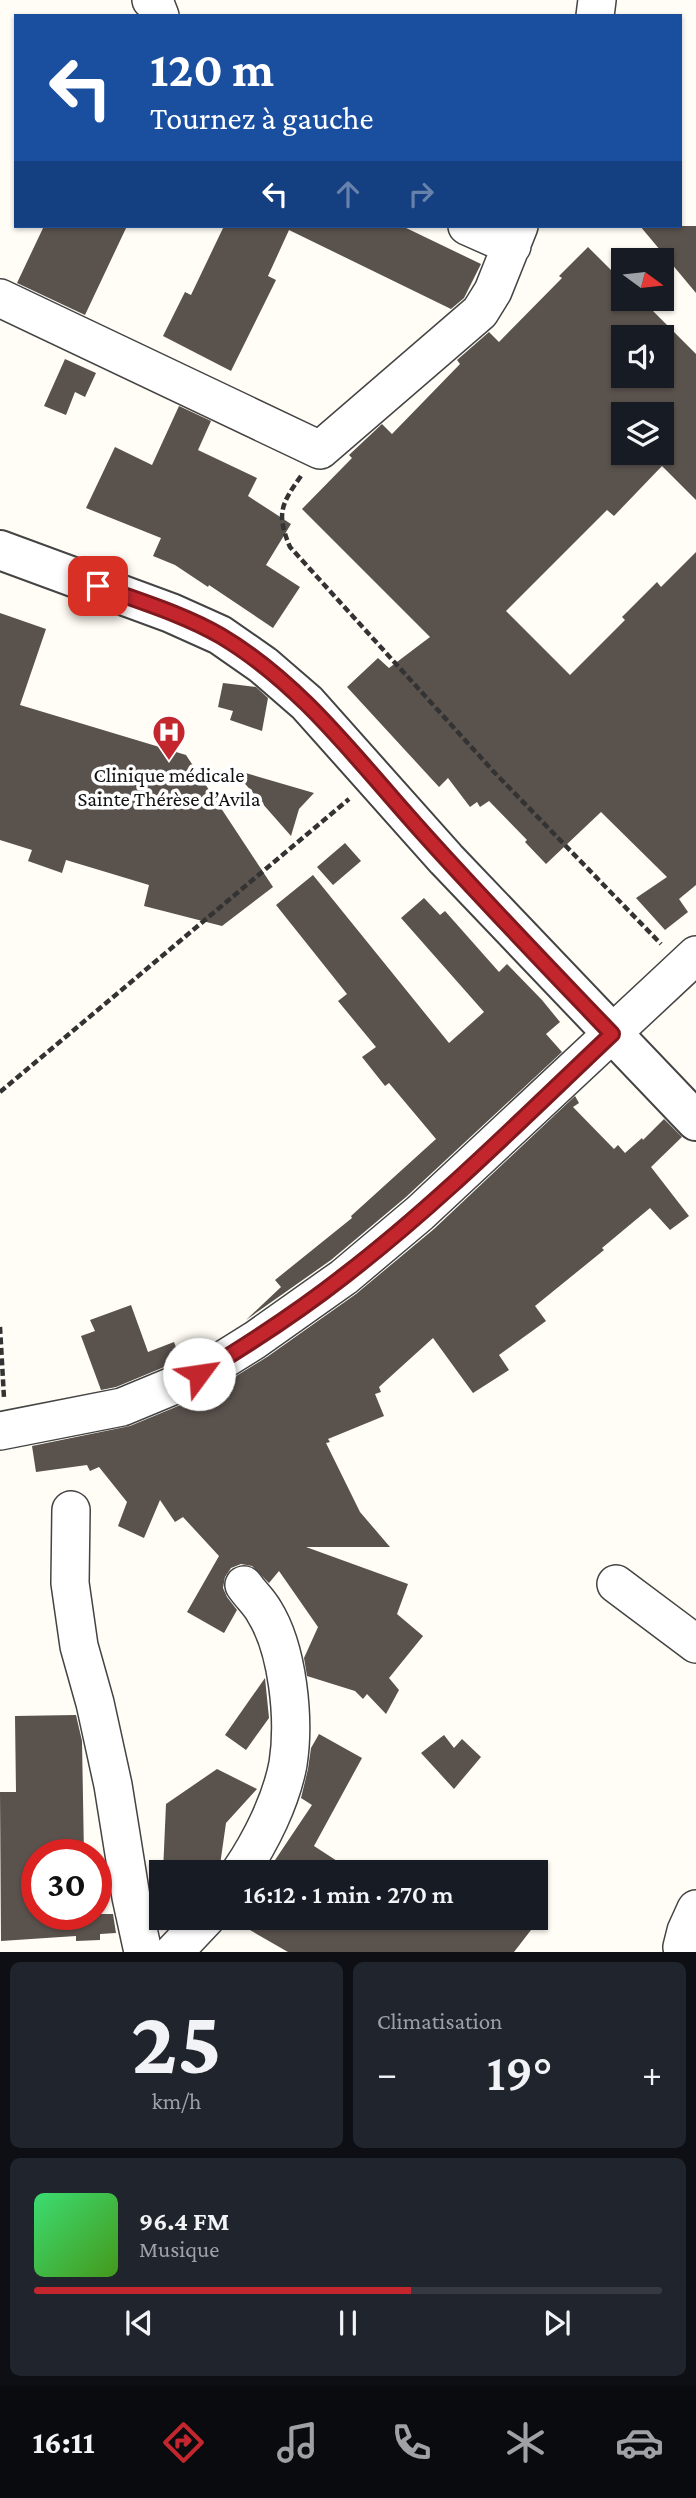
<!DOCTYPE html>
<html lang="fr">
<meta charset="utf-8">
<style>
:root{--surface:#171b24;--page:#20242c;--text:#f1f3f6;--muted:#9ea1a6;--line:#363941;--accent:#c4262e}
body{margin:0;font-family:"Crimson Pro",serif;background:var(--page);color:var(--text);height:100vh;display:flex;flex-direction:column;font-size:26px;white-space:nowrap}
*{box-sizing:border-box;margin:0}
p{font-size:23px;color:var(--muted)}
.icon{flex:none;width:38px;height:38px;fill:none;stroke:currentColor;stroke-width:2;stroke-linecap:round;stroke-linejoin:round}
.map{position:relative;height:1952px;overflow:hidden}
.sheet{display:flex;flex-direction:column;gap:10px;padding:10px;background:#0d0f14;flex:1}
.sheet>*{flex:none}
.top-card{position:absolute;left:14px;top:14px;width:668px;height:214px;border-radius:0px;box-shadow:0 2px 5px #0004;background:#1a4fa0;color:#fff;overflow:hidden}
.needle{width:46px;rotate:105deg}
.buttons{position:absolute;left:611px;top:248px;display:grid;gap:14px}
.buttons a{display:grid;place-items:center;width:63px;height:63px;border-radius:0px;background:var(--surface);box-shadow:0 2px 5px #0004;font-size:35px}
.speed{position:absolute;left:21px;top:1839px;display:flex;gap:14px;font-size:35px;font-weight:700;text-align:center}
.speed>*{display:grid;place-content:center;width:91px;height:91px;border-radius:50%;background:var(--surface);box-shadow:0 2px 5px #0004;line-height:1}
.speed .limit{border:10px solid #d22;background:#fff;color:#111}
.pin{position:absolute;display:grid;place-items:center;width:60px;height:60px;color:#fff;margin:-30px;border-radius:14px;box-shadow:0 4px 10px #0006}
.me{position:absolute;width:77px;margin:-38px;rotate:59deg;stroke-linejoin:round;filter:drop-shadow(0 0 5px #0008)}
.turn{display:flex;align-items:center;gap:24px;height:147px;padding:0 21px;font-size:32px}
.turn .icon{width:91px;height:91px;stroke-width:2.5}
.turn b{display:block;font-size:49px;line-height:60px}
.lanes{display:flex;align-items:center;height:66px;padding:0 21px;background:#0003;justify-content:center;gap:35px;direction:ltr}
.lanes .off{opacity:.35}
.big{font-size:52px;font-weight:600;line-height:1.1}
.sheet .tile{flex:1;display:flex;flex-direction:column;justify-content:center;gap:10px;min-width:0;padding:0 24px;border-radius:10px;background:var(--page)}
.sheet .dial{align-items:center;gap:0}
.dial b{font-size:91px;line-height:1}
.song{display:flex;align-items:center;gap:21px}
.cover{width:84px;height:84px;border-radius:10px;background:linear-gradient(135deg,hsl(140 70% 55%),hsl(100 70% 35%))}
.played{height:7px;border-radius:4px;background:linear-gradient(90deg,var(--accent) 60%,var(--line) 60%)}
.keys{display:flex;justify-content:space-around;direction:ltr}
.heat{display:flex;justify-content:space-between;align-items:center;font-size:38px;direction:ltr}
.sheet .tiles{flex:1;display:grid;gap:10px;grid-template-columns:1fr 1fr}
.tile:last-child{grid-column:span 2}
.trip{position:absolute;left:149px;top:1860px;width:399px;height:70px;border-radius:0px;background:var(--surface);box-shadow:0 2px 5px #0004;font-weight:600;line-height:70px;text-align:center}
.dock{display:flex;height:112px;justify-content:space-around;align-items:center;background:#090b0e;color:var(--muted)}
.dock .icon{width:49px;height:49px}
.dock .selected{color:var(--accent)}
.dock b{font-size:32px;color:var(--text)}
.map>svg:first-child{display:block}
.building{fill:#5a524d;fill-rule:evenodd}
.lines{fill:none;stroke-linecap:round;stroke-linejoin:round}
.minor-casing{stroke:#444;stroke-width:40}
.tertiary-casing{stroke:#444;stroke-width:42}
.path{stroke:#333;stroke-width:4.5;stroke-dasharray:7 3.5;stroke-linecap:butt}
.minor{stroke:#fff;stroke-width:37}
.tertiary{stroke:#fff;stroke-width:38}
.route-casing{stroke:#7f191e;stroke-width:18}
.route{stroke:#c4262e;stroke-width:12}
.labels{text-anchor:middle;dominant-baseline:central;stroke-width:7;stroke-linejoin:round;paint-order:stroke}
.poi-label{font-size:21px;fill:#111;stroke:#fff}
</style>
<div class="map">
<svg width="696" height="1952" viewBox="0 0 696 1952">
<rect width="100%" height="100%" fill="#fffdf5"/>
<!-- building -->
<path class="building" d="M44,226H127L85,315L17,283Z
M224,226H402L481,264L464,298L451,309L289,230L268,276L276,280L231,371L163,336L185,292L191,295Z
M640,226H696V293Z
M588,247L623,282V299H641L696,354V500L662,466L614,516L607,510L506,611L570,675L625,620L622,617L657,582L661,587L696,552V885L679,899L688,912L665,930L636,898L667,877L601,812L546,864L525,842L527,840L489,801L480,807L477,802L470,807L448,778L439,787L347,687L378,658L389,668L430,637L302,509L352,458L349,455L382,424L392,434L460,364L457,360L489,332L499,342L562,278L559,276ZM623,338H662V376H623ZM623,415H662V453H623Z
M65,359L96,373L85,397L75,392L66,415L44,406Z
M179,406L211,421L198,450L257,478L248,496L291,524L266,565L300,587L273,628L209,585L208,587L175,565L153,556L161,538L86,508L115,447L152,465Z
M0,613L46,629L20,705L186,755L273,887L222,926L144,906L149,885L66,860L62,873L28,861L32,850L0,840Z
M223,683L256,687L268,698L262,731L230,720L233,711L218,707Z
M232,769L314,793L299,809L291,836Z
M345,843L361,861L333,885L317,867Z
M313,875L449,1043L484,1012L401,918L424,898L440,915L445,911L499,972L507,964L542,1000L560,1022L546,1034L562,1052L406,1197L331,1260L246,1320L281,1287L275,1280L352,1218L351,1216L436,1139L389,1083L385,1086L362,1057L376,1047L338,1001L347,994L276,905Z
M575,1096L579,1103L573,1107L614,1149L618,1145L625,1153L642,1138L643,1140L664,1119L682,1137L651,1167L689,1216L670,1230L650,1208L602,1248L604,1250L535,1306L546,1321L499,1355L509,1370L473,1393L433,1338L379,1387L381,1392L375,1394L384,1416L328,1439L330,1442L326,1443L360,1512L390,1547H306L408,1584L397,1614L423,1636L389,1678L399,1690L386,1714L367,1694L363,1699L355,1691L307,1676L304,1658L318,1627L279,1571L269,1583L252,1566L241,1564L231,1568L225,1577L223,1588L227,1597L237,1610L224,1633L187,1612L219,1556L183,1517L175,1522L160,1500L144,1538L118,1526L127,1502L99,1467L90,1471L87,1465L36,1472L32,1446L130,1426L207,1394L267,1357L356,1294L434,1229Z
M131,1305L148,1352L174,1342L181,1360L116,1387L101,1390L81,1336L95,1331L90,1320Z
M265,1678L269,1718L246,1750L225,1735Z
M76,1715L82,1741L84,1855H37V1914H113L116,1933L100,1934V1940L76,1941V1936L1,1941L0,1792H16L15,1716Z
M319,1734L362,1758L314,1846L354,1872H273L276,1868L267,1872L312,1805L301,1798L308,1769L311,1748Z
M444,1735L454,1748L462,1739L481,1757L454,1789L421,1753Z
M217,1769L257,1789L226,1823L219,1872H163L166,1804Z
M229,1918H516L531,1930L514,1952H288Z"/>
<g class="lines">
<defs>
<path id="minor" d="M151,0L155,3L160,16
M595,16L597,0
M467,226L512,246
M0,298L320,450L480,312L493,291L519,226
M0,1431L122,1407L199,1375L255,1340L344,1277L420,1213L696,955
M71,1510L70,1583L79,1646L95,1703L113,1785L131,1897L143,1952
M616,1584L696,1644
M240,1872C261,1841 281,1801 288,1764C295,1719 288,1649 264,1611C259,1602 250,1594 244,1585
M174,1952L206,1918
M685,1952L682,1947L686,1931L696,1909"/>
<path id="tertiary" d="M0,550L171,613L220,635L263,665L307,703L446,859L696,1121"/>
</defs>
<!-- minor casing -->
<use href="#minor" class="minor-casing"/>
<!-- tertiary casing -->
<use href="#tertiary" class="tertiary-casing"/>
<!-- path -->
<path class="path" d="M301,476C281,504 276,514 290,547L494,772L661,944
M0,1092L349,799
M0,1327L4,1398"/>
<!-- minor -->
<use href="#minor" class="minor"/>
<!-- tertiary -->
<use href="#tertiary" class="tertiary"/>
</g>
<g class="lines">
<defs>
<path id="route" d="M98,586C139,601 183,614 221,636C300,683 355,757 415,824C479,896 546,965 612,1034C525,1116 439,1203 344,1276C298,1312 249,1344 199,1374"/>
</defs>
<!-- route casing -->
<use href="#route" class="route-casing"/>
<!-- route -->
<use href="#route" class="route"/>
</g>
<!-- icons -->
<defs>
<symbol id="hospital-pin" viewBox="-11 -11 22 30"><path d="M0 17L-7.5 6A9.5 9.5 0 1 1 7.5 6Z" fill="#c4262e" stroke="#fff"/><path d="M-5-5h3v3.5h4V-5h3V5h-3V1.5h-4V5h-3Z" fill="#fff"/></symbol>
</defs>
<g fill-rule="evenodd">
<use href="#hospital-pin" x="150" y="713" width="38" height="52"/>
</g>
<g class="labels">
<!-- poi labels -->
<g class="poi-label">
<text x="169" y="775">Clinique médicale<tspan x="169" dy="24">Sainte Thérèse d’Avila</tspan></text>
</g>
</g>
</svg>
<div class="buttons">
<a><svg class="needle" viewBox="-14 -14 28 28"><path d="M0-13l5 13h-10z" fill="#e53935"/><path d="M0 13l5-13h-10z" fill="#9ea1a6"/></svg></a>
<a><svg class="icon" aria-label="sound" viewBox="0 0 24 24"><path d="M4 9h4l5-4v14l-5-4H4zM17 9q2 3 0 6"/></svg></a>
<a><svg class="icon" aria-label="layers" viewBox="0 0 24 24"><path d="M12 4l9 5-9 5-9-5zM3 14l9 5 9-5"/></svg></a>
</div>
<div class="speed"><div class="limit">30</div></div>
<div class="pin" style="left:98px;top:586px;background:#d93025"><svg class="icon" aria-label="arrive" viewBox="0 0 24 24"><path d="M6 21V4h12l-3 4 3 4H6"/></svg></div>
<svg class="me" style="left:199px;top:1374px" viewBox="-20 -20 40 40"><circle r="19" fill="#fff"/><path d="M0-13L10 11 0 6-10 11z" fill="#c4262e"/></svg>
<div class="trip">16:12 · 1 min · 270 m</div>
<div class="top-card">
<div class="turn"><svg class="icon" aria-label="left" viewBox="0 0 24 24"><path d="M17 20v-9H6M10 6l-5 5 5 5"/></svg><div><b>120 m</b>Tournez à gauche</div></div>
<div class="lanes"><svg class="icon" aria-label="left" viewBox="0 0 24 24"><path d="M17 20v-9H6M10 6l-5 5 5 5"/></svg><svg class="icon off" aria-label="ahead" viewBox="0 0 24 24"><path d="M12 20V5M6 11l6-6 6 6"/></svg><svg class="icon off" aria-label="right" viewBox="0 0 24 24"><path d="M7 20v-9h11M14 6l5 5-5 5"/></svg></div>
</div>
</div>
<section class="sheet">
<div class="tiles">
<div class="tile dial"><b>25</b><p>km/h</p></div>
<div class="tile"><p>Climatisation</p>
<div class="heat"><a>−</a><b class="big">19°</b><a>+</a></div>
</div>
<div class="tile">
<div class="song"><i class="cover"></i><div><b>96.4 FM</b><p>Musique</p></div></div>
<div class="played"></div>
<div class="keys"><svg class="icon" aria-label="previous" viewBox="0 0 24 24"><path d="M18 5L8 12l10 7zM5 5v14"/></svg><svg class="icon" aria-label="pause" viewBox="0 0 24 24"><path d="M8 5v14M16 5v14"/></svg><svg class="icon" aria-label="next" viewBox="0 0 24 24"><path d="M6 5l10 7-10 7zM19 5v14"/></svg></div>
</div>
</div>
</section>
<nav class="dock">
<b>16:11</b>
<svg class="icon selected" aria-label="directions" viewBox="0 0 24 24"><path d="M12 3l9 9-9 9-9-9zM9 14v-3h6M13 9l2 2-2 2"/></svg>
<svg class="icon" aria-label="music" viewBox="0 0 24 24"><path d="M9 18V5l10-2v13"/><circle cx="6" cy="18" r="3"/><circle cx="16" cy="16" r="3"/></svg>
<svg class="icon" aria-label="phone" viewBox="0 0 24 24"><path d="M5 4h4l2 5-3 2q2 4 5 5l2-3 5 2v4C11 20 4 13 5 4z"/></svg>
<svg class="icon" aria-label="climate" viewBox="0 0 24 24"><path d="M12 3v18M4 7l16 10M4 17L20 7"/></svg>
<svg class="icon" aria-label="car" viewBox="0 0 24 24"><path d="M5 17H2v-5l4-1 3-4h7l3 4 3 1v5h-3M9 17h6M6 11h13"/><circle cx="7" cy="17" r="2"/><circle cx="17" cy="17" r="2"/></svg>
</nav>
